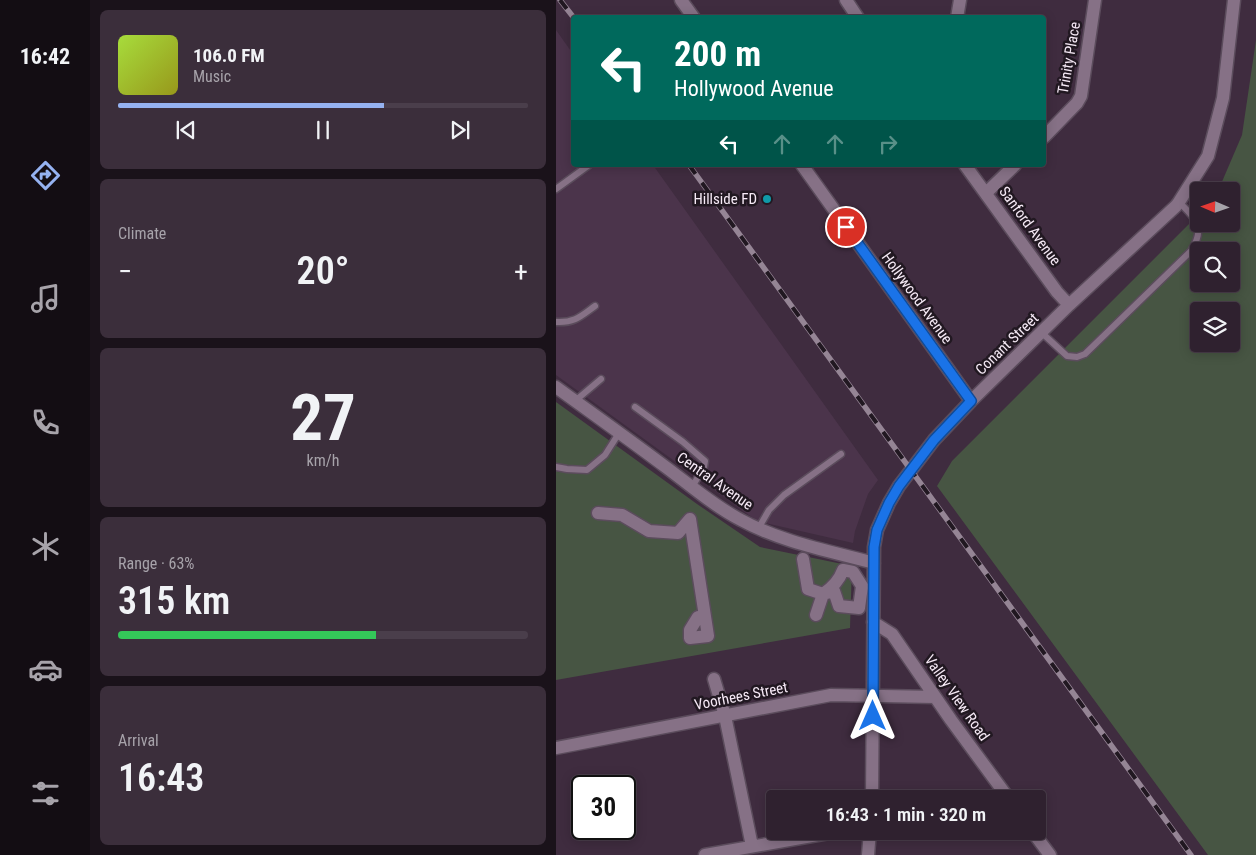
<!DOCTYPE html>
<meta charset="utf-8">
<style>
:root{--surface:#2f212f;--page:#3b2e3b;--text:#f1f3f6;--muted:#a7a3aa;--line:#4a3e4b;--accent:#95b2f1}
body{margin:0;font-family:"Roboto Condensed",sans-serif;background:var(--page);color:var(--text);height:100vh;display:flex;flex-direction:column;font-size:19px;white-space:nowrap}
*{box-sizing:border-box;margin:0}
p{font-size:16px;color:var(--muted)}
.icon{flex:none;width:28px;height:28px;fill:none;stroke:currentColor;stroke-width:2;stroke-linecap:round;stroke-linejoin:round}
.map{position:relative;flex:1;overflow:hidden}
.side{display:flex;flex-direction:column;gap:10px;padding:10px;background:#1a121a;width:466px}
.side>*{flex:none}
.top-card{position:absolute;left:15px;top:15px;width:475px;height:152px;border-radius:5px;box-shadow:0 2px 12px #0003,0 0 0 1px var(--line);background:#00695c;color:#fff;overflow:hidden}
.needle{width:32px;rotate:272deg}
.controls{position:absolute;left:634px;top:182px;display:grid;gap:10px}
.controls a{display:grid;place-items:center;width:50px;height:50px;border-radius:5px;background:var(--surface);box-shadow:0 2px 12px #0003,0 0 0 1px var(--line);font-size:25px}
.speed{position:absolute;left:15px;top:775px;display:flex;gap:10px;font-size:25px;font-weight:700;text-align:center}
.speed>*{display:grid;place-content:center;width:65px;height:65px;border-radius:50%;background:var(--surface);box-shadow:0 2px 12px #0003,0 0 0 1px var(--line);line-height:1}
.speed .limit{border:2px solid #111;border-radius:8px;background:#fff;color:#111}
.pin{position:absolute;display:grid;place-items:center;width:42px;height:42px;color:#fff;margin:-21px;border:2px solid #fff;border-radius:50%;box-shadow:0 1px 5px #0007}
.me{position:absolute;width:55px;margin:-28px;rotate:0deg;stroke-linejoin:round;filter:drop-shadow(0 0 4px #0008)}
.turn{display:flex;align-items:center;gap:18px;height:105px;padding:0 20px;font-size:22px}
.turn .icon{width:65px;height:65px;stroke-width:2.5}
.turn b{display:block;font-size:35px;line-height:42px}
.lanes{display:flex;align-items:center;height:48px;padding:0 20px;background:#0003;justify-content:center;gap:25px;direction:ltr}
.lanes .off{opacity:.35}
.big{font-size:38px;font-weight:600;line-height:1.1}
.side .widget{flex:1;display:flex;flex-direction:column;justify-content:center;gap:8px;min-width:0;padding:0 18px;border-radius:8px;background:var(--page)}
.side .dial{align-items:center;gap:0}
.dial b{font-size:65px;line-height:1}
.song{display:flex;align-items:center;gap:15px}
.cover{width:60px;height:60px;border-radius:8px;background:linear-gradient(135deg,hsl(80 70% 55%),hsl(60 70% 35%))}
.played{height:5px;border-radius:2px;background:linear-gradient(90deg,var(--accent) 65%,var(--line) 65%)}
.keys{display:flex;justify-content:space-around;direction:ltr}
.heat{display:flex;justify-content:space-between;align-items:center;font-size:28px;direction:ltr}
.charge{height:8px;border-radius:4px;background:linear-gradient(90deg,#34c759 63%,var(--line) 0)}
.trip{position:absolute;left:210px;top:790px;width:280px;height:50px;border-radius:5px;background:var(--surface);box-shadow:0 2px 12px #0003,0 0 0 1px var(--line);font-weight:600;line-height:50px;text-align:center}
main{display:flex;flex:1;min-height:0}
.menu{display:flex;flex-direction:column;width:90px;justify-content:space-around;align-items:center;background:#130d13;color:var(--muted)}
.menu .icon{width:35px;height:35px}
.menu .selected{color:var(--accent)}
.menu b{font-size:22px;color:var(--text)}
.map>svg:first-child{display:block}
.built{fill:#4b344b}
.green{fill:#475543;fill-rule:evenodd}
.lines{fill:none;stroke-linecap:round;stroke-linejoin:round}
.lane-casing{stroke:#5b4c5c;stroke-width:9}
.street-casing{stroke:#5b4c5c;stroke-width:15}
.lane{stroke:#867186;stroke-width:6}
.street{stroke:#867186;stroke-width:12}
.rail-casing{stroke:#958595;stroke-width:5.5}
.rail{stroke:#211821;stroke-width:4;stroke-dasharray:11;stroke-linecap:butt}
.route-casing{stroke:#114b97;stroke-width:12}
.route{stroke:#1a73e8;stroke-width:9}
.culture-dot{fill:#0f9aa8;stroke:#211821;stroke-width:2}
.labels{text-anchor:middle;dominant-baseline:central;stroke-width:5;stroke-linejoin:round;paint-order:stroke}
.street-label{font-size:15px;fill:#f6eaf6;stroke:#211821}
.poi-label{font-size:15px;fill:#f6eaf6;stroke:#211821;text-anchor:end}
</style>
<main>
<nav class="menu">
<b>16:42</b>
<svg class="icon selected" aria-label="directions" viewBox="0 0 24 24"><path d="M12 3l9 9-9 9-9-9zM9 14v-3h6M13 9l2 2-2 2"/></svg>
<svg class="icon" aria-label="music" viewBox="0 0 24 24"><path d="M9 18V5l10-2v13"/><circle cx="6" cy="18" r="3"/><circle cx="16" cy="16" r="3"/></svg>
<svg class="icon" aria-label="phone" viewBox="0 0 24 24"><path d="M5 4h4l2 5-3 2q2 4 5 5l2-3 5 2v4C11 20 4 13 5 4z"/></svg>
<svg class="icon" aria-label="climate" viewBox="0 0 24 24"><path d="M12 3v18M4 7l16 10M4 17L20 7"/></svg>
<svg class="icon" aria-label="car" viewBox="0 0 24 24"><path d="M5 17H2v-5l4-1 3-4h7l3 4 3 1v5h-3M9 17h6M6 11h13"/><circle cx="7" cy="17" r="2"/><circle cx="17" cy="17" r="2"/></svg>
<svg class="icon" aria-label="filters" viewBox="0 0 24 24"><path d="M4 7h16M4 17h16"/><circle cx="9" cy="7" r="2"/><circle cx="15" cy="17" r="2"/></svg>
</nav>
<section class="side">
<div class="widget">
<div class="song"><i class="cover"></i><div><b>106.0 FM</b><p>Music</p></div></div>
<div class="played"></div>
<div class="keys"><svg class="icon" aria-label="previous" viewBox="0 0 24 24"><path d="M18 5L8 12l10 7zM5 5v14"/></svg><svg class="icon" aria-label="pause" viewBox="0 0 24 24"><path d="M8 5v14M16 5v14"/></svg><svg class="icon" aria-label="next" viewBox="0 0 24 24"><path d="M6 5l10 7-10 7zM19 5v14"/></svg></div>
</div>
<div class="widget"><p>Climate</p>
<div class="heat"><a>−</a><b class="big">20°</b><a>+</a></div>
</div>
<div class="widget dial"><b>27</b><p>km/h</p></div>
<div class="widget"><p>Range · 63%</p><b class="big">315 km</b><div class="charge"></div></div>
<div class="widget"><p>Arrival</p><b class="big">16:43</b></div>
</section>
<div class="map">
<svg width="700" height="855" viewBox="0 0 700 855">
<rect width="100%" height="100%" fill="#3f2c3f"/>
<!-- built -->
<path class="built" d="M0,30L17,54L18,165H97L322,480L312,494L299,531L297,543L201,521L0,375Z"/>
<!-- green -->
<path class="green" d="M700,40V855H652L381,486L396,461L642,215V224H675V191H662L686,135ZM642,251H675V284H642ZM642,311H675V344H642Z
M0,402L141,504L204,547L296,566L294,628L0,680Z"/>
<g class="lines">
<defs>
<path id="lane" d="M0,189L33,165
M0,322C19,323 25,316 39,306
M486,333L511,356L521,357L529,354L635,251C650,227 640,219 623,202
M19,401L45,379
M79,407L127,442L149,461L148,467L136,487
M0,467L11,469L31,470L49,455L63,433
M202,529L213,510L228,495L285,454"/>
<path id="street" d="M125,0L138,18
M290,0L302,18
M401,18L404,0
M488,137L521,103L525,96L539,0
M246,165L415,401
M409,165L501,292L513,305
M430,193L459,165
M0,387C37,414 74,440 111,468C135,486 158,506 185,520C225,542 274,551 318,563
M42,513L66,515L93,531L122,533L134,519L152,636L134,638V630L142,617
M247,559L252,589L267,594C276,588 283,581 287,570L297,572L306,586L303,608L283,606L278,591L267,594L260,615
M317,622L336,634L395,720L453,799
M158,679L169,716L196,846
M0,748L275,695L379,697
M316,799L318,547L321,530L333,503L343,486L378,440L415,401L513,305L620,206L623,202L652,156L667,98L678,0
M476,831L494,855
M149,855L284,831
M312,855L314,831"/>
</defs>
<!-- lane casing -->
<use href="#lane" class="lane-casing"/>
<!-- street casing -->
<use href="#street" class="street-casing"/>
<!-- lane -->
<use href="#lane" class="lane"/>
<!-- street -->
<use href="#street" class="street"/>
<defs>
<path id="rail" d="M4,0L18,18
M133,165L635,855"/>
</defs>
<!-- rail casing -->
<use href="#rail" class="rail-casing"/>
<!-- rail -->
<use href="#rail" class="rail"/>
</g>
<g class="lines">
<defs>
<path id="route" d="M290,227L415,401L378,440L343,486L333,503L321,530L318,547L317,716"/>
</defs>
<!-- route casing -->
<use href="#route" class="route-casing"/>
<!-- route -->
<use href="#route" class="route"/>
</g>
<!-- markers -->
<circle class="culture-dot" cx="211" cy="199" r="5"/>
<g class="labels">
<!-- street labels -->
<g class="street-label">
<text transform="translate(513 58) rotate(-80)">Trinity Place</text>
<text transform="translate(474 226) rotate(54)">Sanford Avenue</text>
<text transform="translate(361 298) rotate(54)">Hollywood Avenue</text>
<text transform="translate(451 344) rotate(-44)">Conant Street</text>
<text transform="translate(159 481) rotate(35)">Central Avenue</text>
<text transform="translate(185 696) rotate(-11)">Voorhees Street</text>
<text transform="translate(401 698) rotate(55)">Valley View Road</text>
</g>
<!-- poi labels -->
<g class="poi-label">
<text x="201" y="199">Hillside FD</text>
</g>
</g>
</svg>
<div class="controls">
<a><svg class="needle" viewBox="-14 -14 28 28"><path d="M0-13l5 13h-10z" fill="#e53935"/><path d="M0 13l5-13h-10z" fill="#a7a3aa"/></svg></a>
<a><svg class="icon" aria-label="search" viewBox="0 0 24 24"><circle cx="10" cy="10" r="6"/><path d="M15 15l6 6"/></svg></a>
<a><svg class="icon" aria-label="layers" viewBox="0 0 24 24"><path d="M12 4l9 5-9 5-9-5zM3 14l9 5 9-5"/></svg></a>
</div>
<div class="speed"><div class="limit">30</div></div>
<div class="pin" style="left:290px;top:227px;background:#d93025"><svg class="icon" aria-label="arrive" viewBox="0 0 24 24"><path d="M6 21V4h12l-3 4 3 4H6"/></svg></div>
<svg class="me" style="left:317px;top:716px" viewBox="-20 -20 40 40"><path d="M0-17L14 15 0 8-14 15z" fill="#1a73e8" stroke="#fff" stroke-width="4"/></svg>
<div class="trip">16:43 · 1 min · 320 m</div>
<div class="top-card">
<div class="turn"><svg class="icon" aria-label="left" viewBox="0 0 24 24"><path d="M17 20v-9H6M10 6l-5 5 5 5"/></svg><div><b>200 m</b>Hollywood Avenue</div></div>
<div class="lanes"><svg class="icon" aria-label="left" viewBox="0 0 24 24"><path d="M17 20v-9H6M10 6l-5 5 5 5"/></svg><svg class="icon off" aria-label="ahead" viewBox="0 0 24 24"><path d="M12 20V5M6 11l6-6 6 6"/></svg><svg class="icon off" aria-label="ahead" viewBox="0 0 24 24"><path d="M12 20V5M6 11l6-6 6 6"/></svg><svg class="icon off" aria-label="right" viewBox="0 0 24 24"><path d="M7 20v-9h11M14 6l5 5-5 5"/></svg></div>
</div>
</div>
</main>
